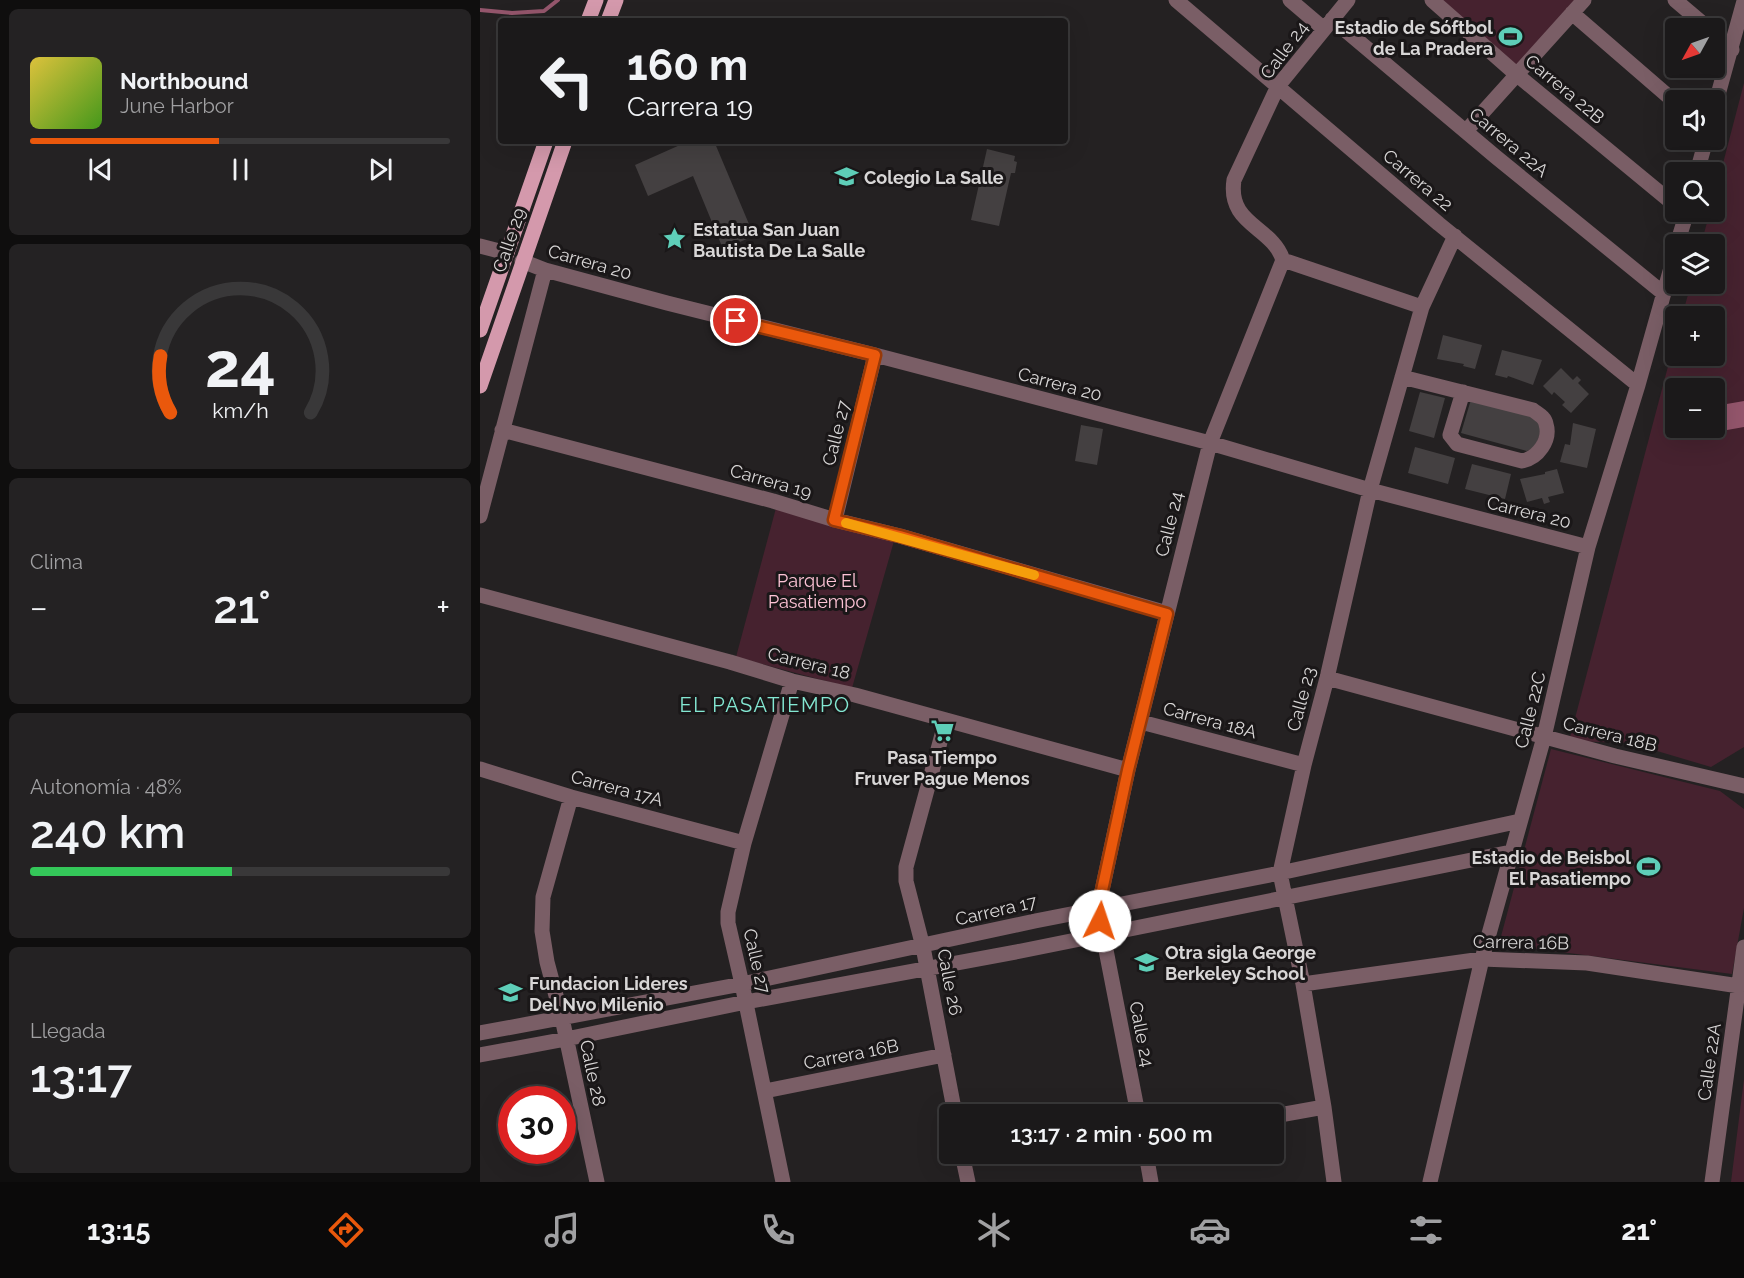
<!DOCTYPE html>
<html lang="es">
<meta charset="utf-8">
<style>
:root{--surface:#1b191a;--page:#242223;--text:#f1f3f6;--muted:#a0a0a2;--line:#393839;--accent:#ea580c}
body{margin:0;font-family:Raleway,sans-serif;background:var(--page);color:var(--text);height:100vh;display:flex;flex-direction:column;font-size:22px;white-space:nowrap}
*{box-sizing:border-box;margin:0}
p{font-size:20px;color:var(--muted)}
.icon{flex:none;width:33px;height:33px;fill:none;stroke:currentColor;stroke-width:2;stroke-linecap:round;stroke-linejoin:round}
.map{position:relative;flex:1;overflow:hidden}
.drawer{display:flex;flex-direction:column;gap:9px;padding:9px;background:#0f0e0e;width:480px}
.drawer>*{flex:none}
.hud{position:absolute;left:18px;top:18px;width:570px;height:126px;border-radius:6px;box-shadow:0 6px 24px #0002,0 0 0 2px var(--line);background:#1b191a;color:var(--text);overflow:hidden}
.needle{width:39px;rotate:230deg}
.fabs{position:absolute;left:1185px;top:18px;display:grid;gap:12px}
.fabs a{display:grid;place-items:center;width:60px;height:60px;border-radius:6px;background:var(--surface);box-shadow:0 6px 24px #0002,0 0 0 2px var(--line);font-size:30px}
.speed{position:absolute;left:18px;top:1086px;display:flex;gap:12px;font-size:30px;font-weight:700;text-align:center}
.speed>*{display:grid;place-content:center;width:78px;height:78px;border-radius:50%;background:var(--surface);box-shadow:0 6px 24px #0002,0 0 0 2px var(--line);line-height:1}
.speed .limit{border:9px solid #d22;background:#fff;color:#111}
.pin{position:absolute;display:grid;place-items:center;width:51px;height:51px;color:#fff;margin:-26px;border:3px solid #fff;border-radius:50%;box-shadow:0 2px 6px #0007}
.me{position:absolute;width:66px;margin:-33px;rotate:4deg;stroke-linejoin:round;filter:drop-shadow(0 0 4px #0008)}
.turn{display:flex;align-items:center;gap:21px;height:126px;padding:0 30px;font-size:27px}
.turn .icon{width:78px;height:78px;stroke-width:2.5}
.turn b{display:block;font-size:42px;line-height:51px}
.big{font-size:45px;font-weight:600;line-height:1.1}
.drawer .widget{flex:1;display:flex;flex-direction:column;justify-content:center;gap:9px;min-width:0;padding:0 21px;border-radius:9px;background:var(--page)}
.drawer .dial{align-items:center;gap:0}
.dial svg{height:156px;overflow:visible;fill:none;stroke:var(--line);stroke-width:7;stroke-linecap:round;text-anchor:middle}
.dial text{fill:var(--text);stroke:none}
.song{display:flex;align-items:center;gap:18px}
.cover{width:72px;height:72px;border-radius:9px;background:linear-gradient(135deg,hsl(50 70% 55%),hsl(100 70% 35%))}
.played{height:6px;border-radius:3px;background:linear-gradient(90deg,var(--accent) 45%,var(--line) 45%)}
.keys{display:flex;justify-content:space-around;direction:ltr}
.heat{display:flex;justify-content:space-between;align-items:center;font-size:33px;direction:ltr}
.charge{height:9px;border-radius:4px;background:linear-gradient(90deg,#34c759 48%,var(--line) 0)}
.trip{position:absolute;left:459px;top:1104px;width:345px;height:60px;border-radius:6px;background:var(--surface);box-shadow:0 6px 24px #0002,0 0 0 2px var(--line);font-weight:600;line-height:60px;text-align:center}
.menu{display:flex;height:96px;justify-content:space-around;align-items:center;background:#0b0a0a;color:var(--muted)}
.menu .icon{width:42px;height:42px}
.menu .selected{color:var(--accent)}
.menu b{font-size:27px;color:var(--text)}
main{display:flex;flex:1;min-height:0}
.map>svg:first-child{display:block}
.green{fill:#46222f;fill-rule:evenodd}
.water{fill:#94566c}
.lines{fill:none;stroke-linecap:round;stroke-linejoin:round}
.stream{stroke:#94566c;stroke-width:4}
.building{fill:#444041}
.minor{stroke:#7a5e66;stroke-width:15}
.major{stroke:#d499ac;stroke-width:15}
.route-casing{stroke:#983908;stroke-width:15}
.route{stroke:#ea580c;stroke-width:10}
.slow{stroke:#f59e0b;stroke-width:10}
.labels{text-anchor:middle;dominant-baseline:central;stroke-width:6;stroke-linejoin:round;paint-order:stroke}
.poi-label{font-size:18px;font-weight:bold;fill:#d8d6d6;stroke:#1a1718;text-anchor:start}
.street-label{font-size:18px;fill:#d8d6d6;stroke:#1a1718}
.park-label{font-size:18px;fill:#fdc3d5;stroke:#1a1718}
.neighbourhood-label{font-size:20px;letter-spacing:1.5px;fill:#84e8d3;stroke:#1a1718}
</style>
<main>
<section class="drawer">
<div class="widget">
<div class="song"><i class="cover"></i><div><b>Northbound</b><p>June Harbor</p></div></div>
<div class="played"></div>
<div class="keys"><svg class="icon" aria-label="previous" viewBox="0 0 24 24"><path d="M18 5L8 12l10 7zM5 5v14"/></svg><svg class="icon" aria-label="pause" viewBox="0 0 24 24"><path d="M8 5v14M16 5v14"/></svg><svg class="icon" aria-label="next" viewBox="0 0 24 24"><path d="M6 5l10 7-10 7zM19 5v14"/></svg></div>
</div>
<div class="widget dial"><svg viewBox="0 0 100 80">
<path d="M14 69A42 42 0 1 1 86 69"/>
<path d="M14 69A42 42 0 0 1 9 40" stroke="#ea580c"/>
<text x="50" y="56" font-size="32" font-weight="700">24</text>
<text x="50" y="72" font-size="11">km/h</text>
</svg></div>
<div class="widget"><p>Clima</p>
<div class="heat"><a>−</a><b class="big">21°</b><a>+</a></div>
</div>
<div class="widget"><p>Autonomía · 48%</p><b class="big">240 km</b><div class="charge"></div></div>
<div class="widget"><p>Llegada</p><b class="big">13:17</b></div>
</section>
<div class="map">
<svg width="1264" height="1182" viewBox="0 0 1264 1182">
<rect width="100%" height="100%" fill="#242122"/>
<!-- green -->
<path class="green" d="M952,0H1102L1036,74Z
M1264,83V747L1231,767L1150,743L1089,741L1195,340L1196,356H1234V316H1202L1211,284H1234V244H1221L1230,212H1234L1235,194ZM1196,388H1234V428H1196Z
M296,508L414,541L372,688L256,657Z
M1071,749L1240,791L1264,809V908L1252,974L1019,944Z
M1264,1079V1182H1251Z"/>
<!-- water -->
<path class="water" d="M1264,401V427L1247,430L1241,405Z"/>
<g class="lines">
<!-- stream -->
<path class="stream" d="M0,10L32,13L64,11L78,0"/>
</g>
<!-- building -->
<path class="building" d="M199,141H234L274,236L243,249L213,176L168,196L155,165L200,145Z
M507,149L535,156L534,161L537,162L535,173H531L519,226L491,220Z
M963,335L1002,345L995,369L983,366L984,364L957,359Z
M1022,350L1062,360L1053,385L1028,376L1027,378L1015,375Z
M1081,368L1093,380L1097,376L1101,380L1098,383L1109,394L1091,413L1082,405L1085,402L1074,392L1072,395L1063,386Z
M940,392L965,398L954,438L929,431Z
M992,396L1054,412L1063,428L1054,448L1047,451L981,433Z
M1093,423L1116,429L1107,468L1080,462L1085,444L1090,445Z
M601,425L623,429L617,465L595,461Z
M935,447L975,458L968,484L928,473Z
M992,464L1031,474L1025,499L985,489Z
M1077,469L1084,493L1068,497L1070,502L1064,504L1062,498L1047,502L1040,479L1065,474V472Z"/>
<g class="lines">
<!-- minor -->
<path class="minor" d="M696,0L959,224L1158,385
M810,0L844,29
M952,0L1036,74L1196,206
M1195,0L1228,28
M1092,13L1196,103
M852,19L1016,157L1183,293
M1234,35L1252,50
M1234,109L1264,1
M986,131L1104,0
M1217,172L1226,140
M1197,244L1207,212
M0,246L27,253
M803,260L942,307
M42,261L65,270L187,303L395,355L730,443L890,490L1108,547
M922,377L1053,410C1058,414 1065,417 1066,424C1071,440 1058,458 1042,461L977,444L970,435L983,392
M22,430L293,501L355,520L420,536L687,613
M0,516L65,270
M355,520L395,355
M0,595L250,662L312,681L375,695L648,770
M847,678L1135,756L1264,786
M466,720L426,867V881L443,947L475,1114
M661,722L824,765
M0,769L91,797L264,843
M91,797L63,897L62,931L67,962L82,1018L117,1182
M823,984L1002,959L1107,963L1259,986
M0,1033L262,984L555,921L800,873L1040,821
M0,1055L86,1039L266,1002L541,951L1031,852
M285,1091L464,1055
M658,1114L618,909L648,770L730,443L803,260C792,226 747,225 754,180L798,86L868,0
M794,1116L844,1107
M482,1154L488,1182
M666,1154L671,1182
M303,1182L262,984L248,923V912L264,843L312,681
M854,1182L844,1107L823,984L800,873L824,765L847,678L890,490L942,307L975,236
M950,1182L1002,959L1064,737L1108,547L1158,385L1196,250
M1232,1182L1264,947"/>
<!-- major -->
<path class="major" d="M108,21L116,0
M128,21L136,0
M0,330L66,141
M0,386L85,141"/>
</g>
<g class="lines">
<defs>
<path id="route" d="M256,321L395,355L354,520L420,536L687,614L648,770L618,909L620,921"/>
</defs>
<!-- route casing -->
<use href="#route" class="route-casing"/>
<!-- route -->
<use href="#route" class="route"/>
<!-- slow -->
<path class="slow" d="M366,523L554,575"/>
</g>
<!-- icons -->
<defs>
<symbol id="stadium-bare" viewBox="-9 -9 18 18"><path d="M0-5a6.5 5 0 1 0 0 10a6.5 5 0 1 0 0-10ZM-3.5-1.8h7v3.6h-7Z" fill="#5eceb8" stroke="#1a1718" stroke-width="2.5" paint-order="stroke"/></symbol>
<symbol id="school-bare" viewBox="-9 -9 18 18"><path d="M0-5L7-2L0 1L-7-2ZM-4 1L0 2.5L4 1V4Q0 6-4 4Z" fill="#5eceb8" stroke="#1a1718" stroke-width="2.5" paint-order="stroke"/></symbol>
<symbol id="sight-bare" viewBox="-9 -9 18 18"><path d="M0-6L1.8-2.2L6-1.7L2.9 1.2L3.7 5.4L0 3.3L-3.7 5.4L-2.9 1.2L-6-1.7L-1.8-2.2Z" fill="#5eceb8" stroke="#1a1718" stroke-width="2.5" paint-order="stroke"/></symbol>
<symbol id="supermarket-bare" viewBox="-9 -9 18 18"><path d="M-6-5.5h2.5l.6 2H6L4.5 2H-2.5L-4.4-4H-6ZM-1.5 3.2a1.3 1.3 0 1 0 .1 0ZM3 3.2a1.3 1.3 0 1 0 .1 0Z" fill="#5eceb8" stroke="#1a1718" stroke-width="2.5" paint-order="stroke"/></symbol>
</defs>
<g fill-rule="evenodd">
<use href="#stadium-bare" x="1014" y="20" width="33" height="33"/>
<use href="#school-bare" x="350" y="160" width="33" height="33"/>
<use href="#sight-bare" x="178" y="222" width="33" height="33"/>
<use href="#supermarket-bare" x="446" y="714" width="33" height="33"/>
<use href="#stadium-bare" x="1152" y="850" width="33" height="33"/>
<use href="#school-bare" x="650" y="946" width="33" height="33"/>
<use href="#school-bare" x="14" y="976" width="33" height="33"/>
</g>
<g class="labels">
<!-- poi labels -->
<g class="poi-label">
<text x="1013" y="27" text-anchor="end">Estadio de Sóftbol<tspan x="1013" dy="21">de La Pradera</tspan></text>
<text x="384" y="177">Colegio La Salle</text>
<text x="213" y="229">Estatua San Juan<tspan x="213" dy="21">Bautista De La Salle</tspan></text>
<text x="462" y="757" text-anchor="middle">Pasa Tiempo<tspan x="462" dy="21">Fruver Pague Menos</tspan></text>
<text x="1151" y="857" text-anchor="end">Estadio de Beisbol<tspan x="1151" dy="21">El Pasatiempo</tspan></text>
<text x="685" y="952">Otra sigla George<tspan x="685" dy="21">Berkeley School</tspan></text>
<text x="49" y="983">Fundacion Lideres<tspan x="49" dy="21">Del Nvo Milenio</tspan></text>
</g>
<!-- street labels -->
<g class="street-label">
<text transform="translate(804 50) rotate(-53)">Calle 24</text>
<text transform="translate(1085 89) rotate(40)">Carrera 22B</text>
<text transform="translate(1029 142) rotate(40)">Carrera 22A</text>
<text transform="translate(938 180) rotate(40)">Carrera 22</text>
<text transform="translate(29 240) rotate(-71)">Calle 29</text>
<text transform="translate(110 262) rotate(16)">Carrera 20</text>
<text transform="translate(580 384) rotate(15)">Carrera 20</text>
<text transform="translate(356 433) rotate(-76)">Calle 27</text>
<text transform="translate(291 481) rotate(16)">Carrera 19</text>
<text transform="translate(1049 512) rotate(14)">Carrera 20</text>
<text transform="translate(689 524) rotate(-76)">Calle 24</text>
<text transform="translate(329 663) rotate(14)">Carrera 18</text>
<text transform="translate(821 699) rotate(-75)">Calle 23</text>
<text transform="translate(1050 710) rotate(-76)">Calle 22C</text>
<text transform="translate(730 720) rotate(15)">Carrera 18A</text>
<text transform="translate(1130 734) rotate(14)">Carrera 18B</text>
<text transform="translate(137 788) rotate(15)">Carrera 17A</text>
<text transform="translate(516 910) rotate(-13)">Carrera 17</text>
<text transform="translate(1041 942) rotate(1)">Carrera 16B</text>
<text transform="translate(277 961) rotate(77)">Calle 27</text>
<text transform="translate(470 982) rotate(79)">Calle 26</text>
<text transform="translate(662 1034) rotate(79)">Calle 24</text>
<text transform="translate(371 1054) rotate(-11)">Carrera 16B</text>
<text transform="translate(1229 1062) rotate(-82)">Calle 22A</text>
<text transform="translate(113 1073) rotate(78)">Calle 28</text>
</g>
<!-- park labels -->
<g class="park-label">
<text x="337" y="580">Parque El<tspan x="337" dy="21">Pasatiempo</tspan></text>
</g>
<!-- neighbourhood labels -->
<g class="neighbourhood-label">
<text x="285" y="705">EL PASATIEMPO</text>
</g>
</g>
</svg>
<div class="fabs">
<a><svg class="needle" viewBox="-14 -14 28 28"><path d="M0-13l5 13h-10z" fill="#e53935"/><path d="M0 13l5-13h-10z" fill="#a0a0a2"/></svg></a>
<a><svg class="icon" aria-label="sound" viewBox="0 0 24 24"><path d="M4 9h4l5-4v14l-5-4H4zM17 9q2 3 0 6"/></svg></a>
<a><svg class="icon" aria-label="search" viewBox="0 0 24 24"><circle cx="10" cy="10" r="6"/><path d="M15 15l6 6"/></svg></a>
<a><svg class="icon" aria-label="layers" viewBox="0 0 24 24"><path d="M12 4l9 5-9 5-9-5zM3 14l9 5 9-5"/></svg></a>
<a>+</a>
<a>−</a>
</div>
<div class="speed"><div class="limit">30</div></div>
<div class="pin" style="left:256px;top:321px;background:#d93025"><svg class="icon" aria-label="arrive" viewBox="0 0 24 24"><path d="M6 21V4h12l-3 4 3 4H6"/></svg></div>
<svg class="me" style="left:620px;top:921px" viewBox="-20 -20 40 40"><circle r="19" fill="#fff"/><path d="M0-13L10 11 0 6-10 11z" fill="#ea580c"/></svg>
<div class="trip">13:17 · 2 min · 500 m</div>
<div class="hud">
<div class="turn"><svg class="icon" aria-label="left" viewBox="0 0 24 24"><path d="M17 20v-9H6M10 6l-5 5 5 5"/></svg><div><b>160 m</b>Carrera 19</div></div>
</div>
</div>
</main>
<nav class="menu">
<b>13:15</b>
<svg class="icon selected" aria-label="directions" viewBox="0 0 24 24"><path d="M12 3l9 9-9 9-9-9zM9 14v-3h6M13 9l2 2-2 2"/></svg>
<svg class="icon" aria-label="music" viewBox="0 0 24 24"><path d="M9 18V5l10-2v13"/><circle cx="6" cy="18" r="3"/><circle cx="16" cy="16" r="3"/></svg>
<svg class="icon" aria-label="phone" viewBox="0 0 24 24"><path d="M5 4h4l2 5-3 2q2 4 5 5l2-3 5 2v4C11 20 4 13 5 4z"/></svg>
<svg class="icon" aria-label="climate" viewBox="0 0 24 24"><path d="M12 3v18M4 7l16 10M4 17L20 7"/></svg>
<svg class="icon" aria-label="car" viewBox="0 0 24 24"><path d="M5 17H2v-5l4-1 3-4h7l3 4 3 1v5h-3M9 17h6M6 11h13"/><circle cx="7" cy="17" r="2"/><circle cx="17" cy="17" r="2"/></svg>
<svg class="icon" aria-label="filters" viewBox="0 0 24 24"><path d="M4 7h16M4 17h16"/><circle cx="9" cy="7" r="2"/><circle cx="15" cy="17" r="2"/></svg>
<b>21°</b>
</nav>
